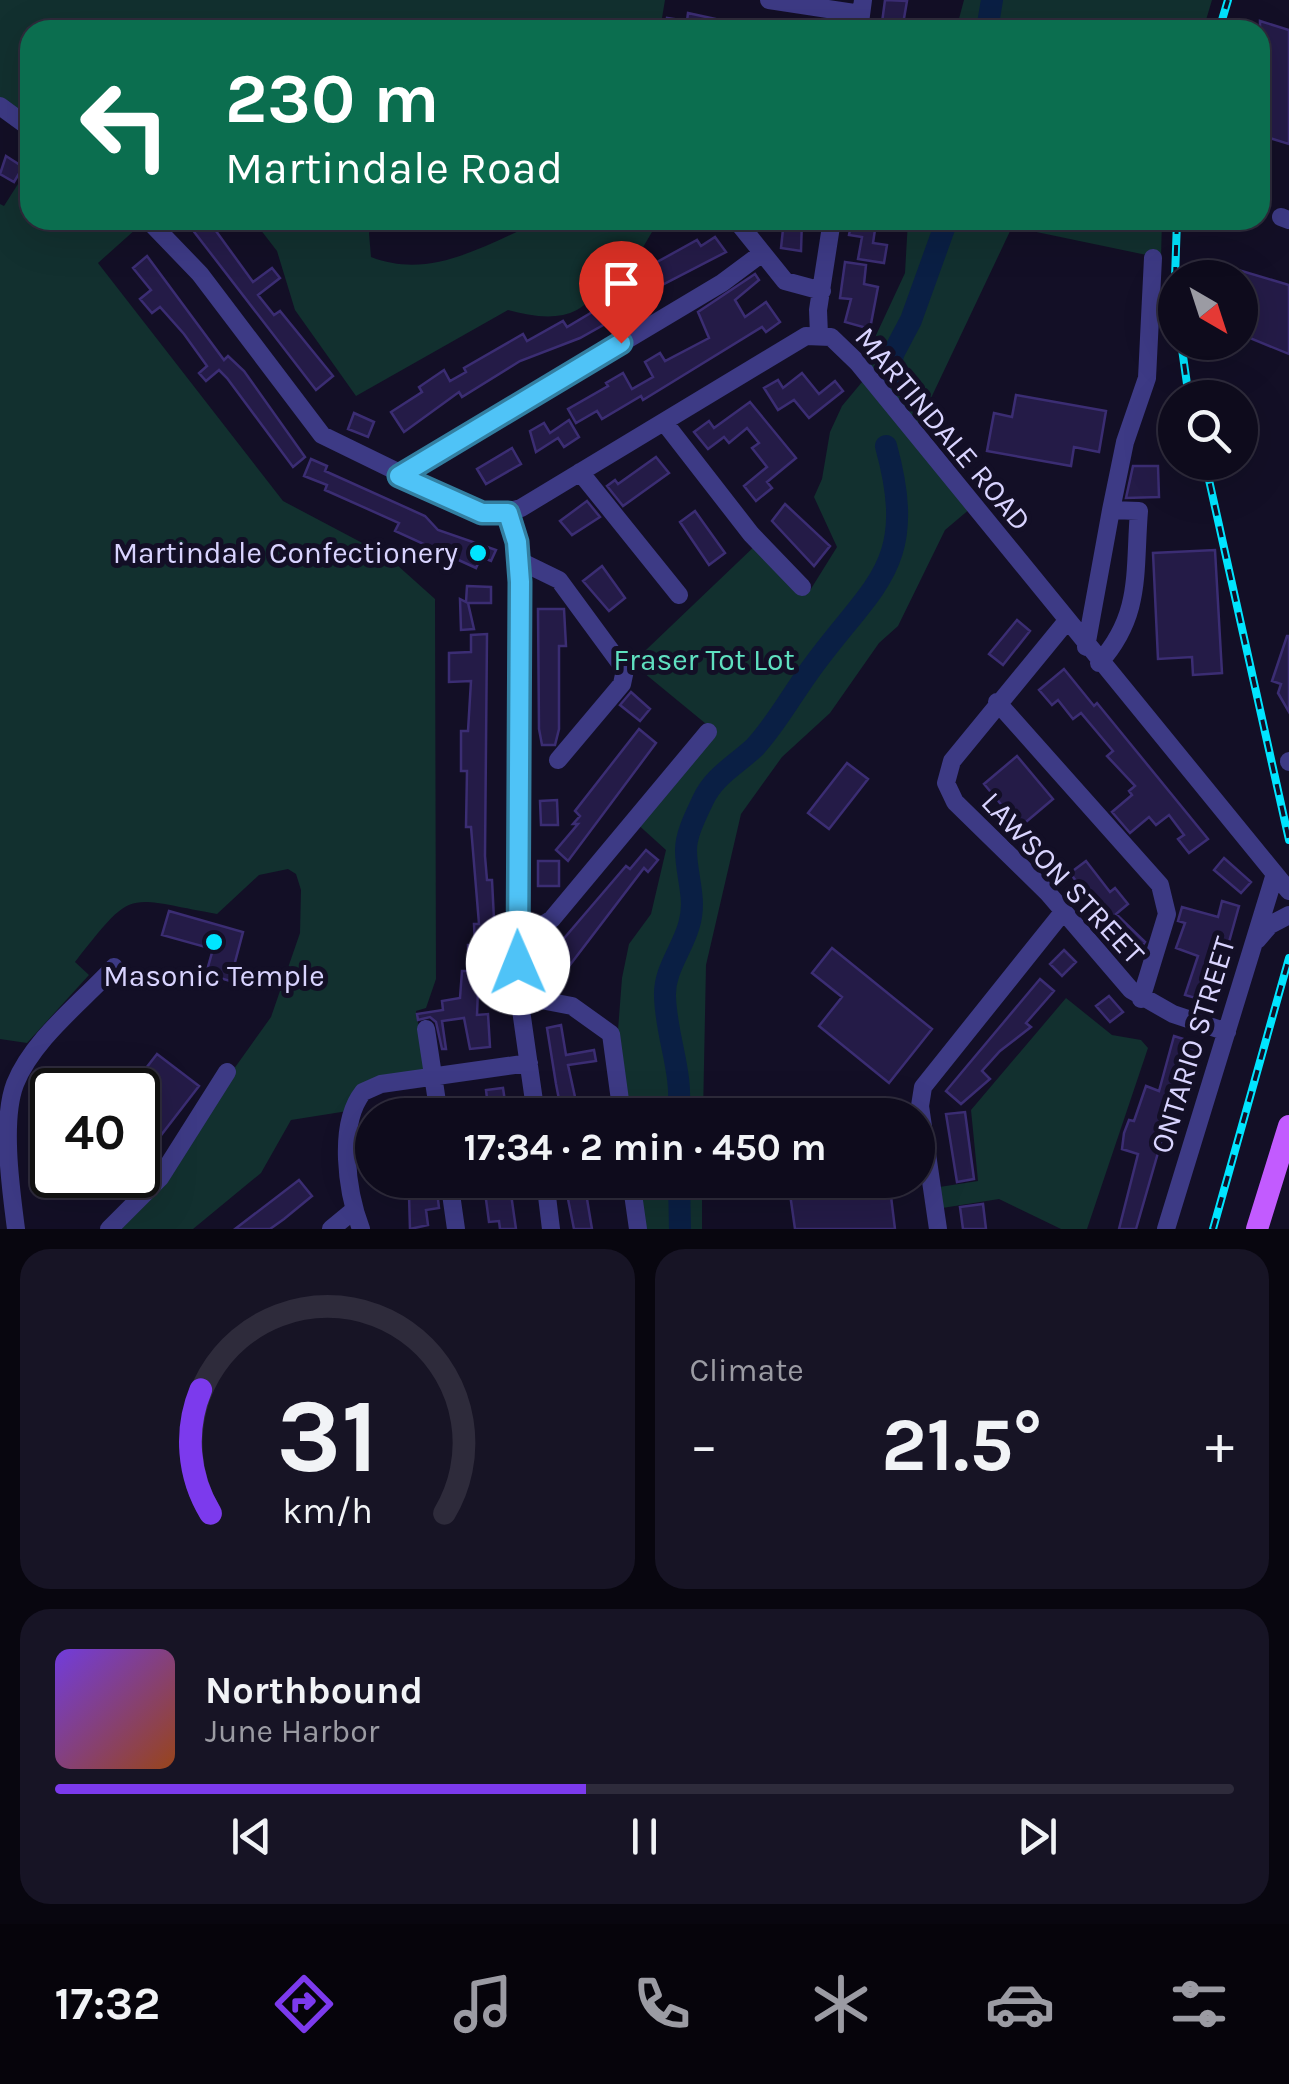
<!DOCTYPE html>
<meta charset="utf-8">
<style>
:root{--surface:#0e0b1c;--page:#171425;--text:#f1f3f6;--muted:#9b9ba3;--line:#2e2b3b;--accent:#7c3aed}
body{margin:0;font-family:Karla,sans-serif;background:var(--page);color:var(--text);height:100vh;display:flex;flex-direction:column;font-size:38px;white-space:nowrap}
*{box-sizing:border-box;margin:0}
p{font-size:32px;color:var(--muted)}
.icon{flex:none;width:55px;height:55px;fill:none;stroke:currentColor;stroke-width:2;stroke-linecap:round;stroke-linejoin:round}
.map{position:relative;height:1229px;overflow:hidden}
.side{display:flex;flex-direction:column;gap:20px;padding:20px;background:#08060f;flex:1}
.side>*{flex:none}
.guide{position:absolute;left:20px;top:20px;width:1250px;height:210px;border-radius:30px;box-shadow:0 10px 40px #0002,0 0 0 2px var(--line);background:#0b6e4f;color:#fff;overflow:hidden}
.needle{width:65px;rotate:141deg}
.fabs{position:absolute;left:1158px;top:260px;display:grid;gap:20px}
.fabs a{display:grid;place-items:center;width:100px;height:100px;border-radius:50%;background:var(--surface);box-shadow:0 10px 40px #0002,0 0 0 2px var(--line);font-size:50px}
.speed{position:absolute;left:30px;top:1068px;display:flex;gap:20px;font-size:50px;font-weight:700;text-align:center}
.speed>*{display:grid;place-content:center;width:130px;height:130px;border-radius:50%;background:var(--surface);box-shadow:0 10px 40px #0002,0 0 0 2px var(--line);line-height:1}
.speed .limit{border:5px solid #111;border-radius:15px;background:#fff;color:#111}
.pin{position:absolute;display:grid;place-items:center;width:85px;height:85px;color:#fff;margin:-102px -42px;border-radius:50% 50% 50% 0;rotate:-45deg;box-shadow:0 0 10px #0007}
.pin .icon{rotate:45deg}
.me{position:absolute;width:110px;margin:-55px;rotate:359deg;stroke-linejoin:round;filter:drop-shadow(0 0 8px #0008)}
.turn{display:flex;align-items:center;gap:35px;height:210px;padding:0 40px;font-size:45px}
.turn .icon{width:130px;height:130px;stroke-width:2.5}
.turn b{display:block;font-size:70px;line-height:85px}
.big{font-size:75px;font-weight:700;line-height:1.1}
.side .card{flex:1;display:flex;flex-direction:column;justify-content:center;gap:15px;min-width:0;padding:0 35px;border-radius:30px;background:var(--page)}
.side .dial{align-items:center;gap:0}
.dial svg{height:260px;overflow:visible;fill:none;stroke:var(--line);stroke-width:7;stroke-linecap:round;text-anchor:middle}
.dial text{fill:var(--text);stroke:none}
.song{display:flex;align-items:center;gap:30px}
.cover{width:120px;height:120px;border-radius:15px;background:linear-gradient(135deg,hsl(260 70% 55%),hsl(20 70% 35%))}
.played{height:10px;border-radius:5px;background:linear-gradient(90deg,var(--accent) 45%,var(--line) 45%)}
.keys{display:flex;justify-content:space-around;direction:ltr}
.heat{display:flex;justify-content:space-between;align-items:center;font-size:55px;direction:ltr}
.side .tiles{flex:1;display:grid;gap:20px;grid-template-columns:1fr 1fr}
.card:last-child{grid-column:span 2}
.trip{position:absolute;left:355px;top:1098px;width:580px;height:100px;border-radius:50px;background:var(--surface);box-shadow:0 10px 40px #0002,0 0 0 2px var(--line);font-weight:700;line-height:100px;text-align:center}
.tab-bar{display:flex;height:160px;justify-content:space-around;align-items:center;background:#06040b;color:var(--muted)}
.tab-bar .icon{width:70px;height:70px}
.tab-bar .current{color:var(--accent)}
.tab-bar b{font-size:45px;color:var(--text)}
.map>svg:first-child{display:block}
.green{fill:#12302f}
.lines{fill:none;stroke-linecap:round;stroke-linejoin:round}
.river{stroke:#0a1f44;stroke-width:22}
.building{fill:#241b47;stroke:#3b2d73;stroke-width:2.5}
.minor{stroke:#3d3a85;stroke-width:18}
.major{stroke:#c25bff;stroke-width:22}
.rail-casing{stroke:#00e5ff;stroke-width:8}
.rail{stroke:#130f26;stroke-width:4;stroke-dasharray:11;stroke-linecap:butt}
.route-casing{stroke:#337fa1;stroke-width:25}
.route{stroke:#4fc3f7;stroke-width:18}
.poi-dot{fill:#00e5ff;stroke:#130f26;stroke-width:4}
.labels{text-anchor:middle;dominant-baseline:central;stroke-width:10;stroke-linejoin:round;paint-order:stroke}
.street-label{font-size:30px;fill:#d9d4ff;stroke:#130f26}
.poi-label{font-size:30px;fill:#d9d4ff;stroke:#130f26;text-anchor:end}
.park-label{font-size:30px;fill:#5fe0c0;stroke:#130f26}
</style>
<div class="map">
<svg width="1289" height="1229" viewBox="0 0 1289 1229">
<rect width="100%" height="100%" fill="#130f26"/>
<!-- green -->
<path class="green" d="M0,0H665L660,30H30V129L0,107Z
M964,0H1212L1203,30H956Z
M30,165V220H146L98,263L283,501L387,556L435,599L436,979L426,1008L416,1011C418,1035 431,1054 435,1078L381,1085L354,1110L291,1120L261,1173L193,1229H110L134,1209L271,1017L300,933L301,890L296,874L288,869L259,875L217,914C124,898 135,886 75,962L89,975L27,1043L0,1039V204L4,206Z
M253,220H375L369,233L371,257C433,281 487,243 542,221C560,214 635,220 659,220L642,249C630,251 613,252 605,263C601,269 603,280 599,286C580,324 542,319 508,310L356,396L295,310L277,251Z
M908,220H1162L1161,258L1012,227L914,434L971,508L945,530L898,626L879,643L830,713L782,757L741,814L706,965L703,1115H629L618,1030L622,978L629,944L651,914L666,850L634,821L711,728L638,668L625,670L759,542L809,592L837,547L814,497L822,479L830,432L842,406L867,376L871,346L905,273Z
M1066,998L1112,1035L1141,1040L1148,1048L1087,1229H1061L999,1199L936,1209L933,1188L978,1181L971,1110Z
M635,1180H702V1229H641Z"/>
<g class="lines">
<!-- river -->
<path class="river" d="M987,30L992,0
M890,376L893,354L911,320L947,220
M678,1115C684,1073 666,1038 665,996C664,970 682,950 689,925C697,899 686,876 686,850C686,834 696,815 703,800C714,776 736,765 755,747C776,724 790,698 808,673C871,584 920,569 886,446
M679,1180L680,1229"/>
</g>
<!-- building -->
<path class="building" d="M885,0L907,1L902,30H881Z
M688,13L743,25L742,30H665L667,18L687,21Z
M1260,21L1289,30V144L1260,135Z
M6,156L23,167L14,182L0,174Z
M185,220H208L253,282L272,268L280,278L258,295L274,315L280,311L333,376L316,390Z
M784,220H802L801,251L781,248Z
M852,220L876,223L873,243L887,245L884,263L858,259L862,237L849,235Z
M715,237L726,252L660,286L648,267L697,240L701,246Z
M147,256L224,360L228,356L244,371L305,457L293,467L227,378L219,370L206,381L199,373L207,366L184,334L160,307L152,313L140,299L151,290L133,268Z
M629,259L640,279L618,292L606,273Z
M845,262L866,265L864,284L878,287L870,329L845,322L851,299L840,298Z
M1225,266L1289,285V354L1240,334V278H1222Z
M755,274L759,280L735,300L745,317L766,302L780,322L766,332L762,327L643,400L641,396L602,419L597,411L576,423L568,409L608,386L606,383L623,373L632,389L653,377L645,362L660,353L665,361L709,338L698,312Z
M626,292L633,305L614,319L580,338L520,361L462,397L459,392L404,432L391,412L422,392L419,387L444,370L450,381L466,372L464,368L523,334L527,341L563,321L567,327Z
M802,373L819,394L835,381L843,391L809,418L794,400L778,410L764,388L778,380L783,388Z
M1016,395L1106,411L1099,452L1074,447L1071,466L987,451L994,413L1012,417Z
M750,402L796,458L767,482L772,488L756,501L744,486L767,467L752,448L759,443L747,428L729,443L724,437L708,449L694,432L709,421L714,428Z
M354,413L374,422L368,437L348,429Z
M569,420L579,437L564,447L558,438L536,452L530,431L544,423L550,433Z
M512,448L521,464L486,484L477,469Z
M656,457L669,473L623,506L607,486L615,480L618,484Z
M311,459L327,466L325,471L425,516L438,530L496,550L491,561L481,557L476,568L395,531L399,523L325,490L327,485L304,476Z
M1133,466H1158L1159,497L1126,498Z
M587,501L600,517L572,535L560,521Z
M785,504L830,546L814,566L772,521Z
M695,511L725,553L709,565L680,522Z
M1215,550L1222,673L1193,675L1192,657L1158,659L1153,553Z
M602,566L625,598L609,611L583,581Z
M467,586L491,587V603H468L474,629L461,630L460,599L466,602Z
M538,609H564L566,646H559V729L555,745H542L539,729Z
M1017,620L1030,631L1003,665L989,654Z
M487,634L485,856L487,880H492L495,939L488,940V965H479L477,1015L488,1014L490,1047L470,1049L464,1018L442,1021L446,1049H442L436,1022L430,1017L418,1020L417,1014L443,1010L442,1001L460,998L462,971H469L468,945H475L474,924H479L471,827H466L467,771H461V731H468L471,681L449,682V653L471,652V635Z
M1287,636H1289V712L1278,693L1281,684L1272,681Z
M1064,669L1094,706L1097,703L1208,839L1189,853L1178,839L1184,835L1169,815L1156,825L1149,817L1130,833L1112,812L1132,795L1129,791L1135,786L1107,756L1113,751L1081,713L1073,719L1058,700L1052,705L1039,690Z
M631,692L650,709L640,721L620,705Z
M639,729L656,743L568,861L556,850L578,824H573L580,816L575,811Z
M1017,756L1053,799L1020,827L984,784Z
M847,763L868,779L829,829L808,813Z
M557,800L558,825H541L540,801Z
M646,850L658,860L648,872L644,868L560,978L542,964L626,866L630,869Z
M1224,858L1251,882L1241,893L1214,870Z
M538,861H559V886H538Z
M1086,861L1110,892L1115,888L1128,904L1116,914L1145,942L1134,958L1070,873Z
M1222,901L1239,906L1229,942L1217,938L1207,968L1214,970L1206,1001L1185,995L1198,956L1176,948L1185,923L1178,921L1182,907L1218,917Z
M169,911L243,932L230,981L206,974L213,949L162,935Z
M832,948L932,1029L889,1083L819,1026L842,997L812,973Z
M1064,950L1076,962L1062,976L1050,964Z
M1040,979L1054,991L1026,1023L1031,1027L1000,1051L982,1071L990,1079L961,1104L946,1091Z
M1109,996L1123,1012L1110,1022L1096,1006Z
M561,1025L566,1055L594,1050L596,1061L568,1065L579,1115H562L556,1084L547,1028Z
M1174,1036L1199,1044L1162,1139L1136,1229H1119L1138,1154L1122,1149L1124,1133L1129,1120L1134,1121L1146,1086L1159,1091Z
M157,1054L199,1086L138,1165V1090H129Z
M503,1088L507,1115H489L486,1090Z
M965,1112L974,1179L957,1182L946,1114Z
M299,1180L312,1196L284,1219L270,1229H235Z
M491,1180H509L516,1229H500L499,1221L489,1222L485,1192L493,1191Z
M788,1180H889L895,1229H795Z
M584,1181L592,1229H574L565,1184Z
M437,1191L439,1208L426,1210L428,1225L410,1229L409,1195Z
M983,1204L986,1229H963L960,1207Z"/>
<g class="lines">
<!-- minor -->
<path class="minor" d="M769,0L861,14
M859,30L863,0
M0,106L30,128
M1281,217L1289,220
M148,220L200,274L322,435L482,513L495,515L521,508L806,336L831,337L858,363L1289,891
M736,220L785,281L822,291
M819,335L818,310L832,220
M664,422L751,534L802,587
M580,472L679,595
M399,476L722,283L761,254
M1111,510L1125,442L1147,378L1153,258
M508,513L520,561L517,930L520,1003L536,1115
M520,561L559,580L625,670L622,684L558,760
M1066,622L952,761L946,783L955,802L1047,892L1131,990L1173,1014L1227,1032
M1086,647L1111,510L1139,511C1134,573 1142,615 1099,663
M997,702L1160,885L1167,914L1141,999
M1289,761V762
M517,930L538,928L552,919L708,732
M1257,940L1270,925L1289,915
M520,996L572,1006L611,1034L622,1115
M426,1029L439,1115
M449,1180L456,1229
M545,1180L551,1229
M631,1180L638,1229
M16,1229C11,1190 1,1121 15,1084C33,1039 82,1002 114,967
M109,1229L160,1178L227,1072
M331,1229L354,1210
M361,1229C347,1192 337,1125 363,1092L381,1084L529,1063
M938,1229L920,1106L923,1087L1063,912
M1166,1229L1274,877"/>
<!-- major -->
<path class="major" d="M1257,1229L1289,1126"/>
<defs>
<path id="rail" d="M1219,30L1228,0
M1175,278L1177,220
M1181,342L1189,398
M1205,462L1289,840
M1213,1229L1289,958"/>
</defs>
<!-- rail casing -->
<use href="#rail" class="rail-casing"/>
<!-- rail -->
<use href="#rail" class="rail"/>
</g>
<g class="lines">
<defs>
<path id="route" d="M518,963L520,582L517,542L508,513H482L399,476L621,343"/>
</defs>
<!-- route casing -->
<use href="#route" class="route-casing"/>
<!-- route -->
<use href="#route" class="route"/>
</g>
<!-- markers -->
<g class="poi-dot">
<circle cx="478" cy="553" r="10"/>
<circle cx="214" cy="942" r="10"/>
</g>
<g class="labels">
<!-- street labels -->
<g class="street-label">
<text transform="translate(943 429) rotate(50)">MARTINDALE ROAD</text>
<text transform="translate(1063 878) rotate(47)">LAWSON STREET</text>
<text transform="translate(1193 1045) rotate(-73)">ONTARIO STREET</text>
</g>
<!-- poi labels -->
<g class="poi-label">
<text x="458" y="553">Martindale Confectionery</text>
<text x="214" y="976" text-anchor="middle">Masonic Temple</text>
</g>
<!-- park labels -->
<g class="park-label">
<text x="704" y="660">Fraser Tot Lot</text>
</g>
</g>
</svg>
<div class="fabs">
<a><svg class="needle" viewBox="-14 -14 28 28"><path d="M0-13l5 13h-10z" fill="#e53935"/><path d="M0 13l5-13h-10z" fill="#9b9ba3"/></svg></a>
<a><svg class="icon" aria-label="search" viewBox="0 0 24 24"><circle cx="10" cy="10" r="6"/><path d="M15 15l6 6"/></svg></a>
</div>
<div class="speed"><div class="limit">40</div></div>
<div class="pin" style="left:621px;top:343px;background:#d93025"><svg class="icon" aria-label="arrive" viewBox="0 0 24 24"><path d="M6 21V4h12l-3 4 3 4H6"/></svg></div>
<svg class="me" style="left:518px;top:963px" viewBox="-20 -20 40 40"><circle r="19" fill="#fff"/><path d="M0-13L10 11 0 6-10 11z" fill="#4fc3f7"/></svg>
<div class="trip">17:34 · 2 min · 450 m</div>
<div class="guide">
<div class="turn"><svg class="icon" aria-label="left" viewBox="0 0 24 24"><path d="M17 20v-9H6M10 6l-5 5 5 5"/></svg><div><b>230 m</b>Martindale Road</div></div>
</div>
</div>
<section class="side">
<div class="tiles">
<div class="card dial"><svg viewBox="0 0 100 80">
<path d="M14 69A42 42 0 1 1 86 69"/>
<path d="M14 69A42 42 0 0 1 11 31" stroke="#7c3aed"/>
<text x="50" y="56" font-size="32" font-weight="700">31</text>
<text x="50" y="72" font-size="11">km/h</text>
</svg></div>
<div class="card"><p>Climate</p>
<div class="heat"><a>−</a><b class="big">21.5°</b><a>+</a></div>
</div>
<div class="card">
<div class="song"><i class="cover"></i><div><b>Northbound</b><p>June Harbor</p></div></div>
<div class="played"></div>
<div class="keys"><svg class="icon" aria-label="previous" viewBox="0 0 24 24"><path d="M18 5L8 12l10 7zM5 5v14"/></svg><svg class="icon" aria-label="pause" viewBox="0 0 24 24"><path d="M8 5v14M16 5v14"/></svg><svg class="icon" aria-label="next" viewBox="0 0 24 24"><path d="M6 5l10 7-10 7zM19 5v14"/></svg></div>
</div>
</div>
</section>
<nav class="tab-bar">
<b>17:32</b>
<svg class="icon current" aria-label="directions" viewBox="0 0 24 24"><path d="M12 3l9 9-9 9-9-9zM9 14v-3h6M13 9l2 2-2 2"/></svg>
<svg class="icon" aria-label="music" viewBox="0 0 24 24"><path d="M9 18V5l10-2v13"/><circle cx="6" cy="18" r="3"/><circle cx="16" cy="16" r="3"/></svg>
<svg class="icon" aria-label="phone" viewBox="0 0 24 24"><path d="M5 4h4l2 5-3 2q2 4 5 5l2-3 5 2v4C11 20 4 13 5 4z"/></svg>
<svg class="icon" aria-label="climate" viewBox="0 0 24 24"><path d="M12 3v18M4 7l16 10M4 17L20 7"/></svg>
<svg class="icon" aria-label="car" viewBox="0 0 24 24"><path d="M5 17H2v-5l4-1 3-4h7l3 4 3 1v5h-3M9 17h6M6 11h13"/><circle cx="7" cy="17" r="2"/><circle cx="17" cy="17" r="2"/></svg>
<svg class="icon" aria-label="filters" viewBox="0 0 24 24"><path d="M4 7h16M4 17h16"/><circle cx="9" cy="7" r="2"/><circle cx="15" cy="17" r="2"/></svg>
</nav>
